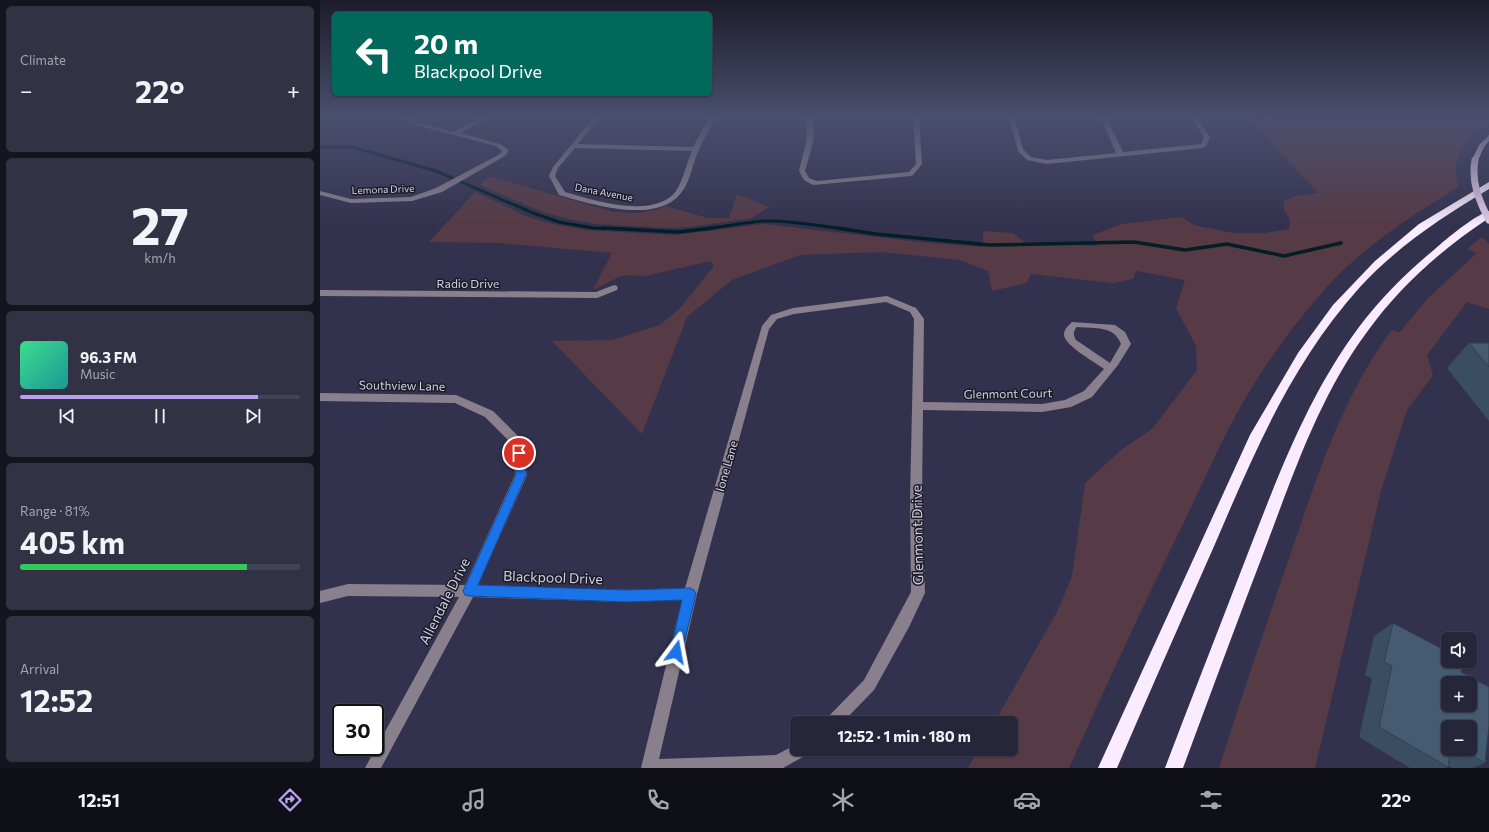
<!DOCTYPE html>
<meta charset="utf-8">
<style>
:root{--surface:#26263a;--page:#323245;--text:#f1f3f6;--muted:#a4a5af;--line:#424354;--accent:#bca0f2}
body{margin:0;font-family:Commissioner,sans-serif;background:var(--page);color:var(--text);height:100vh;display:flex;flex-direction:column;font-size:15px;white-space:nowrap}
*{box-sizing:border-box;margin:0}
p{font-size:13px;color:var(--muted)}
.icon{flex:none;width:22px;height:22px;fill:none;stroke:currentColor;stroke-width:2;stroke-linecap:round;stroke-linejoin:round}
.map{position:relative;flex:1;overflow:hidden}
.sheet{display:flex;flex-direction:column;gap:6px;padding:6px;background:#151520;width:320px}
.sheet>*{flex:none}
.top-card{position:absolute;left:12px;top:12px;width:380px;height:84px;border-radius:6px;box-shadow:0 1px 3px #0004,0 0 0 1px var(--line);background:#00695c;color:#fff;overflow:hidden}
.fabs{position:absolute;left:1121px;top:632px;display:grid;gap:8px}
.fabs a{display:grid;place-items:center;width:36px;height:36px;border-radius:6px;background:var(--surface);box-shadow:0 1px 3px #0004,0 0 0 1px var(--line);font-size:20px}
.speed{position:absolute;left:12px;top:704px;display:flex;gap:8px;font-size:20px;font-weight:700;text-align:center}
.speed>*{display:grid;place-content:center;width:52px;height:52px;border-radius:50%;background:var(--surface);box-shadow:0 1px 3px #0004,0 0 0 1px var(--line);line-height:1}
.speed .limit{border:2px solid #111;border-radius:6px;background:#fff;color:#111}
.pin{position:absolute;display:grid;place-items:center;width:34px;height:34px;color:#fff;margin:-17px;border:2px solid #fff;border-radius:50%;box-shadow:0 1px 4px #0007}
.me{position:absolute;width:44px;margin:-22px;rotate:13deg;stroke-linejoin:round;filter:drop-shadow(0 0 3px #0008)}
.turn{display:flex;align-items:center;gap:14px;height:84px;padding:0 16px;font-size:18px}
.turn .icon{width:52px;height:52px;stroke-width:2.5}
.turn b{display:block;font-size:28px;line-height:34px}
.big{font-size:30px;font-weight:700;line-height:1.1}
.sheet .card{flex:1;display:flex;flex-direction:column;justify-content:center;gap:6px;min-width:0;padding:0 14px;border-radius:6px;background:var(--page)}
.sheet .dial{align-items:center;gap:0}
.dial b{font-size:52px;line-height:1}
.song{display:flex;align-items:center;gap:12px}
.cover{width:48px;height:48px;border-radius:6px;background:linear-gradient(135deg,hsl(150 70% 55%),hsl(180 70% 35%))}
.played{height:4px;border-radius:2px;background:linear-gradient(90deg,var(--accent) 85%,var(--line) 85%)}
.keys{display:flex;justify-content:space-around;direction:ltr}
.heat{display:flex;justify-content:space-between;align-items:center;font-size:22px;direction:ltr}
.charge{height:6px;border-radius:3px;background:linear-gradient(90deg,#34c759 81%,var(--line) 0)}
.trip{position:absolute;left:470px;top:716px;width:228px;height:40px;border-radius:6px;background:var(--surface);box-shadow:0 1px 3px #0004,0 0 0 1px var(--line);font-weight:700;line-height:40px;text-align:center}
.menu{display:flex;height:64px;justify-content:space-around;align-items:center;background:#0f0f17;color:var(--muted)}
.menu .icon{width:28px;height:28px}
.menu .current{color:var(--accent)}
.menu b{font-size:18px;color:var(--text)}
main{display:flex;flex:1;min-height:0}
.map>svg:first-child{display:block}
.green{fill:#563a45}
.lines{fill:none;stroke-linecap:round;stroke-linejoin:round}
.stream-far1{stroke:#031f26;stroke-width:3}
.stream{stroke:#031f26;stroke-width:3.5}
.minor{fill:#8a808d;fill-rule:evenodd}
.major{fill:#dfcae4;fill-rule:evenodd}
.highway{fill:#faebfe;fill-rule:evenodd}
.major-bridge{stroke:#dfcae4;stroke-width:7}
.wall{fill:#3b4e61;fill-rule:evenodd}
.building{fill:#455b71;stroke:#30404f;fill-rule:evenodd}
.route{fill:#1a73e8;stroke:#114b97}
.labels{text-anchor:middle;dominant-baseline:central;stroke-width:3;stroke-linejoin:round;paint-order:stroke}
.far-street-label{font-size:10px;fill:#d0d1e2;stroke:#1c1c29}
.street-label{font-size:12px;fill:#d0d1e2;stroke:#1c1c29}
.near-street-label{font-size:14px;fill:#d0d1e2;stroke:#1c1c29}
</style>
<main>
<section class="sheet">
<div class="card"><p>Climate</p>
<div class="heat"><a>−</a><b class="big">22°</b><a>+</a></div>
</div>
<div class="card dial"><b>27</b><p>km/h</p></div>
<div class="card">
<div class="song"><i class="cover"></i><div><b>96.3 FM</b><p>Music</p></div></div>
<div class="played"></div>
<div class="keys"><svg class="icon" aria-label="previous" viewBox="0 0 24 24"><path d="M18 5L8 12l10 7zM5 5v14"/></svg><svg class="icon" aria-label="pause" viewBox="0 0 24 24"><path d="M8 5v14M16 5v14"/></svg><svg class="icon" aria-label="next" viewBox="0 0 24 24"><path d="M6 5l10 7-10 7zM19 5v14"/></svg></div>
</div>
<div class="card"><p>Range · 81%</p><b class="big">405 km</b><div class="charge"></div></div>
<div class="card"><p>Arrival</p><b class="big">12:52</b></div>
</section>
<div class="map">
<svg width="1169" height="768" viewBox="0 0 1169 768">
<rect width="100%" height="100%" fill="#33324e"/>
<!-- green -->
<path class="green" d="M928,118H1169V123C1147,134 1128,162 1139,187C1088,217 1037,251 998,297C975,324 953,353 934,384C908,425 887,474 866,518C825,601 787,684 749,768H648L659,749H691V723H674L737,612L752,576L765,483L801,450L832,429L877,370L876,346L856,308L865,280L816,271L813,279L793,283L711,274L707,283L672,291L668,271L640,260L561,252L480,255L412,280L367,317L322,434L232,341L292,340L340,325L360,308L394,266L391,261L325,276L308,275L299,277L273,290L292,253L180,243L109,242L155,192L208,217L233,224L268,230L354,235L445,224L600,242L663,247V231L693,233L704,242L777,246L773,235L801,224L862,217L874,225L913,233H945L969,229L970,220L964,209V202L974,196L998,193Z
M169,176L293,212L318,213L335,210L346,206L388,218H409L417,194L449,207L432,218L370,227L350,228L277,224L248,219L220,211L160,185Z
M1160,238H1164L1169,244V309L1147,302L1107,355L1113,375L1087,410L1061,491L995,768H899C923,692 949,616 975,541C1000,468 1025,392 1072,330L1080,332L1107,299L1157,253L1147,249Z"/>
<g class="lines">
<!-- stream-far1 -->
<path class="stream-far1" d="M0,147H32L116,171L213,213L239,222L273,228L305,229
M384,229C405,227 424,222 445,221C471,220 498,226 524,229"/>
<!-- stream -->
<path class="stream" d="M283,228L359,232L392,228
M517,228L556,234L670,245L814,242L865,250L907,244L964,256L1021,243"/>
<!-- minor -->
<path class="minor" d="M86,118H92L93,121L133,132L160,118H168L140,133L180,144L189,150L185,156L122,192L92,201L31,203L0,195V191L31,199L91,197L116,188L180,154L182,151L176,146L89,123Z
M273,118H280L258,144L373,147L389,118H395C389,130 382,142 377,154C372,167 370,182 361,193C337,225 271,204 239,195L229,176L233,167ZM255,148L372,151C366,164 364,179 356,191C334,220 273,200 245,192L235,176L238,168Z
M486,118H492C497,137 490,153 485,171L489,178L497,181L589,172L596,164L593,118H599L602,164L593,175L591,176L493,185L484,180L479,171L487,138Z
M689,118H695L703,149L711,157L727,160L796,153L781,118H787L803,152L881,144L884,137L871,118H877L890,137L886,146L883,148L727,164L707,160L698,151Z
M294,285L297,286L298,288L297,290L277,298L0,296V290L276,292Z
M567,296L596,308L604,319L603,402L722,404L745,400L764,391L784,369C775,362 745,346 744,335C744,329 748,326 752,322L795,325L805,332L811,344L798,365L772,397L751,407L722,412L603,410L602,499L605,593L589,627L554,690L522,723H505L507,718L544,680L591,592L590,499L594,319L590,312L566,302L474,314L457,319L449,329L377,594L339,759L456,755L477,744V749H491L488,754L463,768H321L362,600L307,602L153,597L61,768H45L139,597L28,596L0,603V591L28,584L145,585L195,475L192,444L165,417L135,403L0,401V393L136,395L173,411L201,439L207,475L158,585L307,590L365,588L442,326L451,315L473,308ZM757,327C775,329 794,325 801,344L790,363L756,340C753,335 753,331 757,327Z"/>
<!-- major -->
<path class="major" d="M1169,135V141L1164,147L1158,160L1153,161L1152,160L1159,145Z"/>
<!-- highway -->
<path class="highway" d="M1169,182V189C1122,217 1078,246 1040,287C971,364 935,451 895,544C862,619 829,693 797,768H778L930,435L978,353L1013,305L1055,261L1099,224Z
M1169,211V218C1122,249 1080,286 1047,332C1001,394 975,469 948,541C919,617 891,692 863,768H845C870,702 896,636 921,571C954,487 985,399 1039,327C1061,298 1087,272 1115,249C1126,239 1155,215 1169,211Z"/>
<!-- major-bridge -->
<path class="major-bridge" d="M1155,160C1151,182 1159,201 1169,220"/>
</g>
<!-- wall -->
<path class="wall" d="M1149,343H1169V421L1127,368Z
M1073,623L1141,672L1165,763L1152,768H1132L1128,766V767L1126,768H1090L1039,737L1052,679L1045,675L1054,636ZM1128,727L1150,749H1128Z"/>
<!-- building -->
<path class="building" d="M1149,343H1169V367Z
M1073,623L1128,652V661H1143L1141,672L1169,687V726L1165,763L1140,749H1150V727H1128V749H1131L1128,767L1059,727L1072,666L1064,662ZM1128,683H1150V705H1128Z"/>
<!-- sky -->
<linearGradient id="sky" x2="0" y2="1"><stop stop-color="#1c1c2b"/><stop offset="0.52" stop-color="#4a4f6e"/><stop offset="1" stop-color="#4a4f6e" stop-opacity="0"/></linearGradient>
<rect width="1169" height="226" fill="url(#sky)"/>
<!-- route -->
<path class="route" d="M199,449L202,450L204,453L206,475L158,585L307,590L370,588L374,590L376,594L361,656L356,658L352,656L350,652L362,600L307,602L149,596L145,595L143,591L196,475L194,453L195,450Z"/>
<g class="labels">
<!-- far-street labels -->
<g class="far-street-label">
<text transform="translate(63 189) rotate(-2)">Lemona Drive</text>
<text transform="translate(284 192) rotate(11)">Dana Avenue</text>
</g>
<!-- street labels -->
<g class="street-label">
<text x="148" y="283">Radio Drive</text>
<text transform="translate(82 385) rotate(1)">Southview Lane</text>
<text transform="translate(688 393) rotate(-1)">Glenmont Court</text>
<text transform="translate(406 466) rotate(-74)">Ione Lane</text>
</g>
<!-- near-street labels -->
<g class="near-street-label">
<text transform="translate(597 535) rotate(-91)">Glenmont Drive</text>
<text transform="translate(233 577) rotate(2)">Blackpool Drive</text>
<text transform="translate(124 601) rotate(-63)">Allendale Drive</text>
</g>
</g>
</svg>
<div class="fabs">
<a><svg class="icon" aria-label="sound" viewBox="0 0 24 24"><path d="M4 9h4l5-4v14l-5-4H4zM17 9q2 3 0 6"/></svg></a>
<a>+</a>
<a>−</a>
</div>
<div class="speed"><div class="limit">30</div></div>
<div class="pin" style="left:199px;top:453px;background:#d93025"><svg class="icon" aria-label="arrive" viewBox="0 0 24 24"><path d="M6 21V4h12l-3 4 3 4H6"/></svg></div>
<svg class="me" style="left:356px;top:652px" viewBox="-20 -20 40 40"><path d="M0-17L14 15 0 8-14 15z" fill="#1a73e8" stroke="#fff" stroke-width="4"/></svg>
<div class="trip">12:52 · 1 min · 180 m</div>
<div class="top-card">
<div class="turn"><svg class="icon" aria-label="left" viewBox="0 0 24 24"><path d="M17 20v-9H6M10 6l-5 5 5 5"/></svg><div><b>20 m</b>Blackpool Drive</div></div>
</div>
</div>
</main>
<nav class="menu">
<b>12:51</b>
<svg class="icon current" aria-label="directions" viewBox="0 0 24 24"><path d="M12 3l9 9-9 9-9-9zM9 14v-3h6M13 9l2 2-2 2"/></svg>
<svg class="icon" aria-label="music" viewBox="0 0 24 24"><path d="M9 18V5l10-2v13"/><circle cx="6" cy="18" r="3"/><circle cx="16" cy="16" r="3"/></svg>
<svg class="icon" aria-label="phone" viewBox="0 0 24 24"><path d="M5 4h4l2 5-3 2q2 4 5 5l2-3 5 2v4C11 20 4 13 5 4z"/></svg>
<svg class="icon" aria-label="climate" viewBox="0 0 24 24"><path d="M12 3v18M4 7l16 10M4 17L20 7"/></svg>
<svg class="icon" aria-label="car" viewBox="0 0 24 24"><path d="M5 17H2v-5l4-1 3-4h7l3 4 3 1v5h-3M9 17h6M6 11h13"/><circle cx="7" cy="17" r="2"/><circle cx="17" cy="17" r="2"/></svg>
<svg class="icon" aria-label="filters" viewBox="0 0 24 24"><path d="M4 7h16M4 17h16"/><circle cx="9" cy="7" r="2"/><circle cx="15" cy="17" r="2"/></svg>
<b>22°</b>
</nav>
